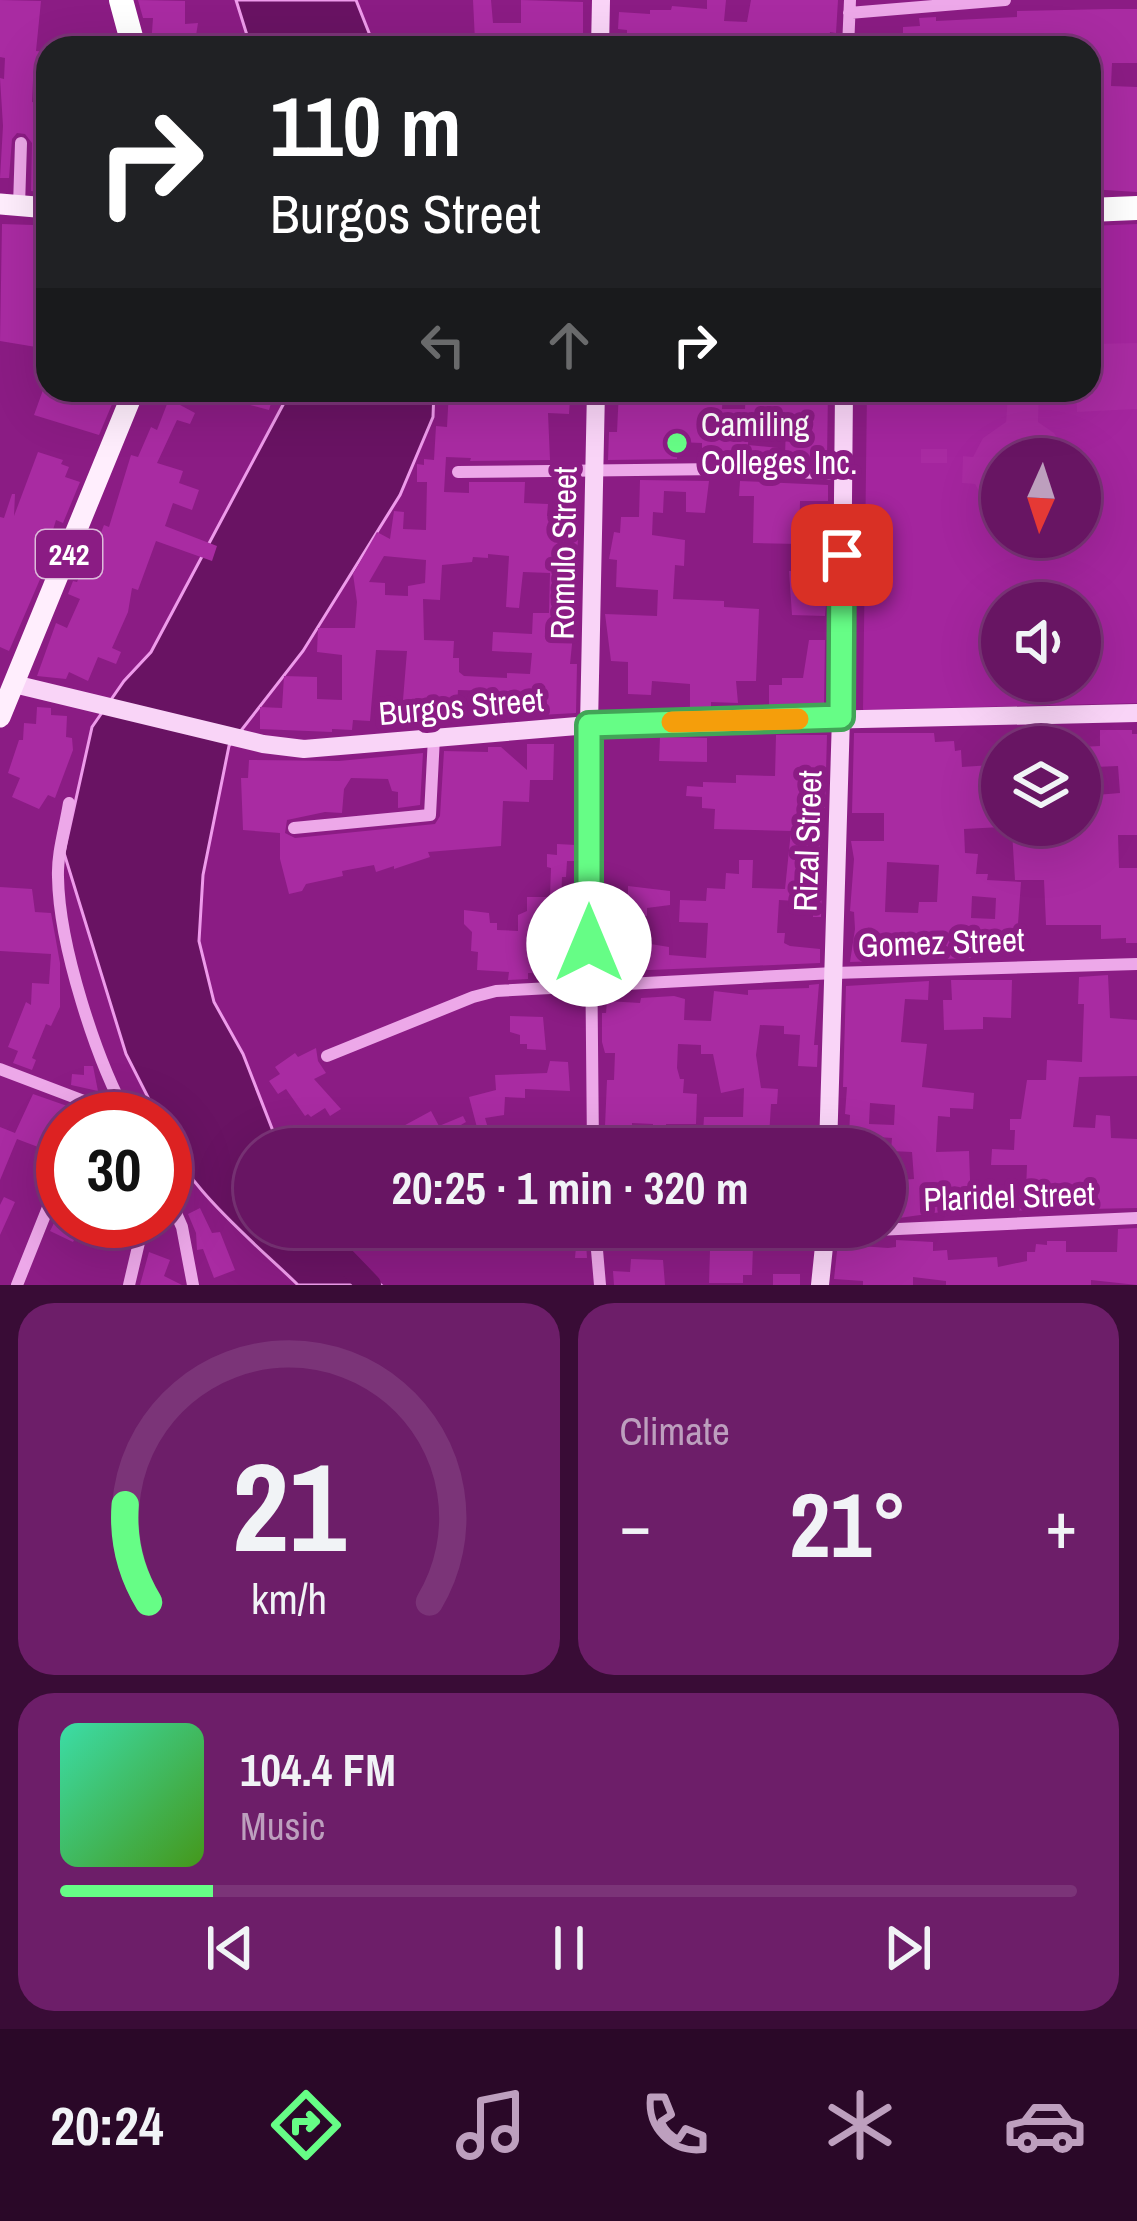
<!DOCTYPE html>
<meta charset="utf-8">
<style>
:root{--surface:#681563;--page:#6d1e69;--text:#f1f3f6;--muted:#bd9fbe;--line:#7b3478;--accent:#66fd86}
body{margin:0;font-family:"Archivo Narrow",sans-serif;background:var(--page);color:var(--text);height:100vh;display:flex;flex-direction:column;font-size:45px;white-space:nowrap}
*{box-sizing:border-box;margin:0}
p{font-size:39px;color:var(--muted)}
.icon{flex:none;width:66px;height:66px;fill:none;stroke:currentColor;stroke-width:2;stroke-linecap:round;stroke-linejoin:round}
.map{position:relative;height:1285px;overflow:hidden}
.details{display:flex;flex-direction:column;gap:18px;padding:18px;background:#390c36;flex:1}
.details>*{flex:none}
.guide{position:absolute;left:36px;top:36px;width:1065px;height:366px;border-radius:36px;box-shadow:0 12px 48px #0002,0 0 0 3px var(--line);background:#202124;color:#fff;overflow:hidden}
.needle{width:78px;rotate:183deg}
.fabs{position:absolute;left:981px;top:438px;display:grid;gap:24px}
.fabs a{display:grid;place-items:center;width:120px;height:120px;border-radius:50%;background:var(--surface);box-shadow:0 12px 48px #0002,0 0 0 3px var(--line);font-size:60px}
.speed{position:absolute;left:36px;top:1092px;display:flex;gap:24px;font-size:60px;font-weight:700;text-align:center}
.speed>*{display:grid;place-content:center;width:156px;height:156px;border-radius:50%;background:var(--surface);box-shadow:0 12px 48px #0002,0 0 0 3px var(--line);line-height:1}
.speed .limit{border:18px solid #d22;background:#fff;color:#111}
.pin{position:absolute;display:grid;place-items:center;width:102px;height:102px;color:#fff;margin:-51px;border-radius:24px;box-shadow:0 6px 18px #0006}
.me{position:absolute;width:132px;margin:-66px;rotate:0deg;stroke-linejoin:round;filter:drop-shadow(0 0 9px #0008)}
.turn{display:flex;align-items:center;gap:42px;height:252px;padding:0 36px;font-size:54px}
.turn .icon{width:156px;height:156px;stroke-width:2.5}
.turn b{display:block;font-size:84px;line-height:102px}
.lanes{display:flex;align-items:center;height:114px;padding:0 36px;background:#0003;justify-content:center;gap:60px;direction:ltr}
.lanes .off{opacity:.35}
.big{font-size:90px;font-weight:700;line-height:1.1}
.details .widget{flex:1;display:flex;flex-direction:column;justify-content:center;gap:18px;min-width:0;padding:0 42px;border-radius:36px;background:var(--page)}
.details .dial{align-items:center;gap:0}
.dial svg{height:312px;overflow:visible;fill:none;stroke:var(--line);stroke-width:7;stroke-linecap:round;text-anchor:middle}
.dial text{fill:var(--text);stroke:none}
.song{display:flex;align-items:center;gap:36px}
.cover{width:144px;height:144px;border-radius:18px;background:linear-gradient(135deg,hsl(160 70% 55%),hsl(100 70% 35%))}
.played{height:12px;border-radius:6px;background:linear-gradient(90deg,var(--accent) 15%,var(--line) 15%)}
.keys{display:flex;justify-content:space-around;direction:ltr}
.heat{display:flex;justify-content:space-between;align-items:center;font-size:66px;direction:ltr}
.details .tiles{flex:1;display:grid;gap:18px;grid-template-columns:1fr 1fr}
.widget:last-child{grid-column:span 2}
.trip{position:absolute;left:234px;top:1128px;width:672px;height:120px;border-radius:60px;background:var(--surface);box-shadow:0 12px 48px #0002,0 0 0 3px var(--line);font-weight:700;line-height:120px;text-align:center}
.dock{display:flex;height:192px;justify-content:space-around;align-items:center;background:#2a0828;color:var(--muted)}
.dock .icon{width:84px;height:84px}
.dock .active{color:var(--accent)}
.dock b{font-size:54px;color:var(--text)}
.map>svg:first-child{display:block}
.green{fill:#a4259e;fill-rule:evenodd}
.water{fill:#691363;stroke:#ee9beb;stroke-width:3}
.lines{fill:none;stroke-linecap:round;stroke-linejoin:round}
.river{stroke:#691363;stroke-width:24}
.building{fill:#a92ba2;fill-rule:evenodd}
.street{stroke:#eda8e9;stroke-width:12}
.secondary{stroke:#f9d4f7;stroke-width:18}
.primary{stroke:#ffeefd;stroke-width:21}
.highway{stroke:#fff;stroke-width:24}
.route-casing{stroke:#42a457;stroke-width:30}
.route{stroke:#66fd86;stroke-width:21}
.slow{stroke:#f59e0b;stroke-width:21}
.poi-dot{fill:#66fd86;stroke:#8b1c84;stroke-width:4.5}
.labels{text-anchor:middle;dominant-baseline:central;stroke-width:12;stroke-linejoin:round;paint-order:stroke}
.shield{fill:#8b1c84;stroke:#dcbbda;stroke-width:3}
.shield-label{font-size:30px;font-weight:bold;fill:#fff}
.poi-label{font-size:33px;fill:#fff;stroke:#8b1c84;text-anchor:start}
.street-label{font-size:33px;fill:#fff;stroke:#8b1c84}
</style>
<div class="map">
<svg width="1137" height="1285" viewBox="0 0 1137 1285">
<rect width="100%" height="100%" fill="#8b1c84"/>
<!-- green -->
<path class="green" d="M1137,224V703L863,710L867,390H1089V226ZM1002,459H1080V537H1002ZM1002,603H1080V681H1002Z"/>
<!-- water -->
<path class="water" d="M236,0H356L375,48H251Z
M285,390H434L433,417L400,495L303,651L229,746L203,875L199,941L214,1002L243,1054L280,1149H255V1227H311L381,1285H298C261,1248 165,1172 165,1119H159L126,1054L64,853L92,727L124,681L151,652L285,401Z"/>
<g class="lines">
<!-- river -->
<path class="river" d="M313,1227L369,1285"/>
</g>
<!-- building -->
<path class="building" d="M0,0L41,1L36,51L48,52V81L33,80L32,102L48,103V150H42L40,178L48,182V193L31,191L32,143L25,134L17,133L12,139L9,178H0L3,126L0,78L4,79L5,58L0,57Z
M138,0L185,1V24L198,23L194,48L151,46L153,18H143Z
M473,0H491L493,23H521V0L583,2V38L587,39V48H511V40L475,41Z
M707,0H726L724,21L747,22L751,0H838L836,33L830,32L829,48L688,42V48H627V30L618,29L619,12L650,14V10H671L672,6L707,9Z
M1111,9H1137V63H1112L1111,86L1137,87V192L1089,189V48H977V38L937,41L938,44L922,46L921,41L903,42V27L920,26L919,18L936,17V21L1017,17V11Z
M79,34H101L105,48H78Z
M2,224L34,225L33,237L48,238V310L43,332H48V349L0,341Z
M1137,343V409L1077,412L1076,390H1089V344Z
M43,390H118L99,435L34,415Z
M250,390H275L269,410L246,404Z
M449,390H490L489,394L517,399L570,398L569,414L548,413L550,460L470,461L471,458L446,457L444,492L469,493V482H525L524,503L548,504L547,516L580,515L575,577L568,576L567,614L575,615L570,664H577L576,713L505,717L506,708L488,707L489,691L458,690L457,707L403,700L407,651L376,650L370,721L353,720L352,730L332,729V732L260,729V707L282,708L284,676L317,677V699L342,700V655L317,652L318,628H355L357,602L353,574L377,532L390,539L394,511L404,512L403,529L426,530L427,482H417V464L424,465V459L434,460L436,426L447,427ZM488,554L509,556L506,607L519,608L523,572L550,573L549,613H533L532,634L493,632L492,651L532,653L530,674L507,673V678L464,676L459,672V658H453L454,641L424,640L423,599L440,600L442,565L472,562L473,557L488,558ZM384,556L426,560L425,583L408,586V596L385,595V583L369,582Z
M619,390H723L722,409H745L746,390H828L827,459L785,457L786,422L749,418L748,445L779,448L778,461L702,455V443L678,442L677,459L608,460L609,432H617Z
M1008,393L1039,394L1038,422L1054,433L1070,459H1002V515L983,498L975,484L962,483L963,456L973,457L983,438L1006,422Z
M169,399L195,413L190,424L177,420L157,463L183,471L179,483L199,490L192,510L173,503L165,526L217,546L212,561L156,541L138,590L132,588L128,612L112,648L121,652L116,664L98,657L88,681L69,672L66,679L37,676L56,623L67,628L80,599L68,594L73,581L77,582L80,575L84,577L104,525L109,527L131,455L138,457L151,427L157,430Z
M921,449H947V463H921Z
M38,452L63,460L61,464L69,467L65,477L80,482L63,523L56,520L41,569L44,570L9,651L0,647V517L4,518L12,494H15L14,516Z
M640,480L709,481L705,513L686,512V492L664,491L663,513L653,512L652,535L685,540L684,566L675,565L673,599L724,601V607L759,609L756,681H736L738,703L711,702V709H690V684L652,681L651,695L628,694V662L611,661L605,614L657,616L658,590L616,587L617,560L609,559L614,532L620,533L621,517H639Z
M740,481L828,485V501H800L799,544L753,543L754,496H739Z
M789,571L829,572L825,616L792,615Z
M809,640H825L824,706L769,708V685H782V678H803Z
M37,707L51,708V715L67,716L66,737L72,738L73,750L55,798L48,795L39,809L12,797L20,778L8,773L19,740H23L24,723L36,724Z
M1100,730H1132V734H1137V835H1118L1119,868H1137V943H1126V938L1101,939V925H1046L1044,880H1015L1012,831L1027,830V825H1080V747L1100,746ZM1118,766L1120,793L1096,795L1095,767Z
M854,733H934L935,742L954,741L955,751L961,750L962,767L991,765L993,790H1002V827L964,829L965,853L978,854L976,874H988L987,880L1021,882L1016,951H1003V940L977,938L972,958L850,962L855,929L854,912L850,911L854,859L851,841H884V813H852ZM887,862L939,865L937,902H919L918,913L885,912ZM972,896L996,898L995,919L971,918Z
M776,735H827L825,808H817L816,839H820V853H823L821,917H813V902L779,900L777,933H785L784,943L790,946L820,949V963L602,972V948L609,949L610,918H606V912H601L602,892L628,894V886L670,891V905L647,908V916H639L638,942L669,947V955L706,958L708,923L679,922L680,900L706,901L707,888L725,889L726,873L739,874V860H753L752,888L785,889L791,831L714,829L715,809L702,808V797L686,796L687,786L703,787V782L736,783V775L775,776Z
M660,737L707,738V762L659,761Z
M527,744H554L553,780H530L529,802L503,801L501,846L428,852L430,857L394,869V866L376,872L374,865L342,871L343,876L306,884L302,891L289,894L280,859V833L243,830L241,778H248L249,760L339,761L423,753L420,805L398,808V792L392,791L388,779L351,778L344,789L342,813L325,812L287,820L285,833L295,838L435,824L440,816L444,751L488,752V747H501L527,770Z
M557,844L576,845V861H567L566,877H562L561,903H571V911H578L577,935H571V963L541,962V966H534V973H528V979L508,980L509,972L477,970L478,952L471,951L472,932L464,924V910L489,913L490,923H497V930L518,931V915L527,911V897H550L551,868L547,867V854L557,855Z
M0,887L32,889L35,912L51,913L60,963V1007L51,1026L46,1024L32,1058L36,1060L32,1070L13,1063L18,1051L8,1047L26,1002L31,1005L32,983L49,984L51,954L0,951Z
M1108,975L1110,1018L1137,1020V1076L1079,1077L1073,1127L1095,1128L1096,1115L1110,1116L1111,1138L1137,1139V1208L992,1211L993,1190L1026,1191L1027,1165H991L992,1149L1014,1150L1015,1130H1010V1119H1021L1027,1080H1046L1047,1060L1082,1062L1084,1004H1078L1079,977Z
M951,980H1012L1011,1018L983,1017V1029L944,1030L943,1000H952Z
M929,981L928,1000L905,999L901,1042L927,1044L922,1087L974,1093L973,1109L950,1108V1117L938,1116L936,1152L969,1151L971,1207L940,1208L941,1212L899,1218L898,1204H885V1181L914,1179L912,1152L891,1151L892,1138L849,1135L850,1115L845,1114L847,1087H843L846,986ZM870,1103L895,1105L894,1125L869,1124Z
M819,984L814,1045H818L817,1067L798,1066L800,1035L784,1034V1026L760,1025L756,1055L761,1088L778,1089L777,1104H771L769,1137L789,1138V1149H702L704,1117H743L744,1088L721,1093L713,1054H701V1045L678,1044L677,1068L680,1079H684L683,1093L697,1094L696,1124H666V1130H653V1124L632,1123V1128L605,1126L607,1080H614L615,1053H605L602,1042V1013H606L607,1001L640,1003L641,998L674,996L685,999L684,1020L711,1021L714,991L748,995V990L809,988V985Z
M510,1016L543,1017L546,1050L527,1049V1044H520V1035L510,1032Z
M316,1048L318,1061L326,1073L314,1079L341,1109L330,1116L325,1108L311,1117L308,1114L305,1116L286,1089L278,1094L269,1081L280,1074L275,1067L295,1053L298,1057Z
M550,1061L568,1062L570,1091L525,1089V1098L505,1097L504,1115L485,1118L490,1135L480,1139L469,1097L496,1090L495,1075L547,1073Z
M84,1066H93L98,1091L71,1085L72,1074L84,1075Z
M33,1094L73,1108L68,1119H63L52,1149L46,1150L17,1139L0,1180V1127L15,1133Z
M431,1111L439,1126L463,1116L466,1122L428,1144L431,1149H402L396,1130Z
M4,1197L15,1202L0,1235V1205Z
M200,1208L212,1233L220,1232L235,1270L214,1278L203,1249L197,1250L196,1233L188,1214Z
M55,1221H84L73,1242L50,1231Z
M568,1227H585L587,1258H575L576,1247L567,1246Z
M1137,1228V1285L1091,1280V1285H946V1281L913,1277V1285H863V1281L834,1279L838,1242L861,1241L860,1246L888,1248L896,1247V1240L933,1242V1251L947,1250L948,1260L997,1257L998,1267L1027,1261V1252H1035L1036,1244L1047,1245V1241H1066V1252H1117L1118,1229Z
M753,1246L752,1275H743V1283H709L710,1250Z
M149,1252L170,1260L164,1276L182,1285H140Z
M631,1259L663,1260L665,1285H614L613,1271L630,1272Z
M773,1274H800V1285H773Z"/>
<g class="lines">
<!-- street -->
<path class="street" d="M849,13L1005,0
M848,48L850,0
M19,206L21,143
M458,472L721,469L843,474
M589,725L593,1149
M69,803C65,828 57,853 58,877C59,945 96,1060 129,1119
M294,828L430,815L434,737
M327,1056L473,997L496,991L834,973L1137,964
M0,1069L84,1101L120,1102
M165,1188L182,1227L193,1285
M117,1221L141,1234L129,1285
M595,1227L600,1285
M596,1243L1137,1218
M17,1285L63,1170"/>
<!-- secondary -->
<path class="secondary" d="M600,48L601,0
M14,684L263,744L304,749L589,725L1137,713
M589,725L596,390
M828,1149L841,717L844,390
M820,1285L826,1227"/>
<!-- primary -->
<path class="primary" d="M0,204L48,208
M0,717L134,390"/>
<!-- highway -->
<path class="highway" d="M121,0L134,48
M1089,210L1137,208"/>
</g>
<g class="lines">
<defs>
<path id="route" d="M589,944V725L841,717L842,555"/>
</defs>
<!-- route casing -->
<use href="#route" class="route-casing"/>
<!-- route -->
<use href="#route" class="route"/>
<!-- slow -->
<path class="slow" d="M672,722L798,719"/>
</g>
<!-- markers -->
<circle class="poi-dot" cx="677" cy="443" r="12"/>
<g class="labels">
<!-- shield labels -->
<rect class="shield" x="36" y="530" width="66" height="48" rx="9"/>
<g class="shield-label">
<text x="69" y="554">242</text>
</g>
<!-- poi labels -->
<g class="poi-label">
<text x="701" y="424">Camiling<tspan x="701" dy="38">Colleges Inc.</tspan></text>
</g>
<!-- street labels -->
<g class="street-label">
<text transform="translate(563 553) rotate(-89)">Romulo Street</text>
<text transform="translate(461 706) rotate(-5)">Burgos Street</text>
<text transform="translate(807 841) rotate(-88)">Rizal Street</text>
<text transform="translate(941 942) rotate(-2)">Gomez Street</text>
<text transform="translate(1009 1196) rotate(-2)">Plaridel Street</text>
</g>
</g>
</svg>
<div class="fabs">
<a><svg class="needle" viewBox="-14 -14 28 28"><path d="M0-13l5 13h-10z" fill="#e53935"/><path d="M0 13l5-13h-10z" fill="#bd9fbe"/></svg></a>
<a><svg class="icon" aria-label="sound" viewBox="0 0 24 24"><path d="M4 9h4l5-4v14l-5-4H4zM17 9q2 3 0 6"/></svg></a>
<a><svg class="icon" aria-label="layers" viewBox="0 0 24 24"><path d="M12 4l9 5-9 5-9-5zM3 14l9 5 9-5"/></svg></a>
</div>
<div class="speed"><div class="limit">30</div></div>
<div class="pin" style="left:842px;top:555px;background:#d93025"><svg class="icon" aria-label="arrive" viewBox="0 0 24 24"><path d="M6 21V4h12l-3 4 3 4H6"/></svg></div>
<svg class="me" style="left:589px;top:944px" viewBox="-20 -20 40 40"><circle r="19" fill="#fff"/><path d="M0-13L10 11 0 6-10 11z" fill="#66fd86"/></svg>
<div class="trip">20:25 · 1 min · 320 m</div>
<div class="guide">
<div class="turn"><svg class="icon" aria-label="right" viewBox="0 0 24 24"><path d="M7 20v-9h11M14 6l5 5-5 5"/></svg><div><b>110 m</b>Burgos Street</div></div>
<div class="lanes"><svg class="icon off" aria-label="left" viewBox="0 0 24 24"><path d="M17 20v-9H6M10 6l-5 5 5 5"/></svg><svg class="icon off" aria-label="ahead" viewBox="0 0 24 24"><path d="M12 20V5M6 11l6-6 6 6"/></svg><svg class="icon" aria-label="right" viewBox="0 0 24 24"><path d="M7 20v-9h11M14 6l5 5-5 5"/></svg></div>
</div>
</div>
<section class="details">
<div class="tiles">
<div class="widget dial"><svg viewBox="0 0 100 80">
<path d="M14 69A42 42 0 1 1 86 69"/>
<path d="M14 69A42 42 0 0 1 8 44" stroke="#66fd86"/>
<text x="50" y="56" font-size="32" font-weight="700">21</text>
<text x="50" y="72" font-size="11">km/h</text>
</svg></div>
<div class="widget"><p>Climate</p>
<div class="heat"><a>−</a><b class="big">21°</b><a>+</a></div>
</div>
<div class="widget">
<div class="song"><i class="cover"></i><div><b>104.4 FM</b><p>Music</p></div></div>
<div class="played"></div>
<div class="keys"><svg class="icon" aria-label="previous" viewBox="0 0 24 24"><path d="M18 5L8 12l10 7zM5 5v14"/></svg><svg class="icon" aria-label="pause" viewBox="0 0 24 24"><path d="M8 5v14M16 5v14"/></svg><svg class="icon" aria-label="next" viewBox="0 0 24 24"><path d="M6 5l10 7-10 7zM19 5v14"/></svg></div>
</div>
</div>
</section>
<nav class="dock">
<b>20:24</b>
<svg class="icon active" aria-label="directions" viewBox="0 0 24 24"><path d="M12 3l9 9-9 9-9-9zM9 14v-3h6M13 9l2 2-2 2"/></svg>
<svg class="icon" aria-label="music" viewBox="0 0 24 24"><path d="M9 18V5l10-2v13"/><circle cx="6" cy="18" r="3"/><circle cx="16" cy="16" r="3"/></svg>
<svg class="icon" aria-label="phone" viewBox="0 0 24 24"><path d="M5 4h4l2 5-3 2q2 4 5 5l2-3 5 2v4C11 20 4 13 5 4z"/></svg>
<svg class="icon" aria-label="climate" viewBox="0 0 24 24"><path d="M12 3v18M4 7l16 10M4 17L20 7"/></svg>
<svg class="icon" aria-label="car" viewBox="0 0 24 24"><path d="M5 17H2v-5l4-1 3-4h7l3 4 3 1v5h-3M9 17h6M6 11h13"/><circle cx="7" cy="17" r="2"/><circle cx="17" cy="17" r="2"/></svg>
</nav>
